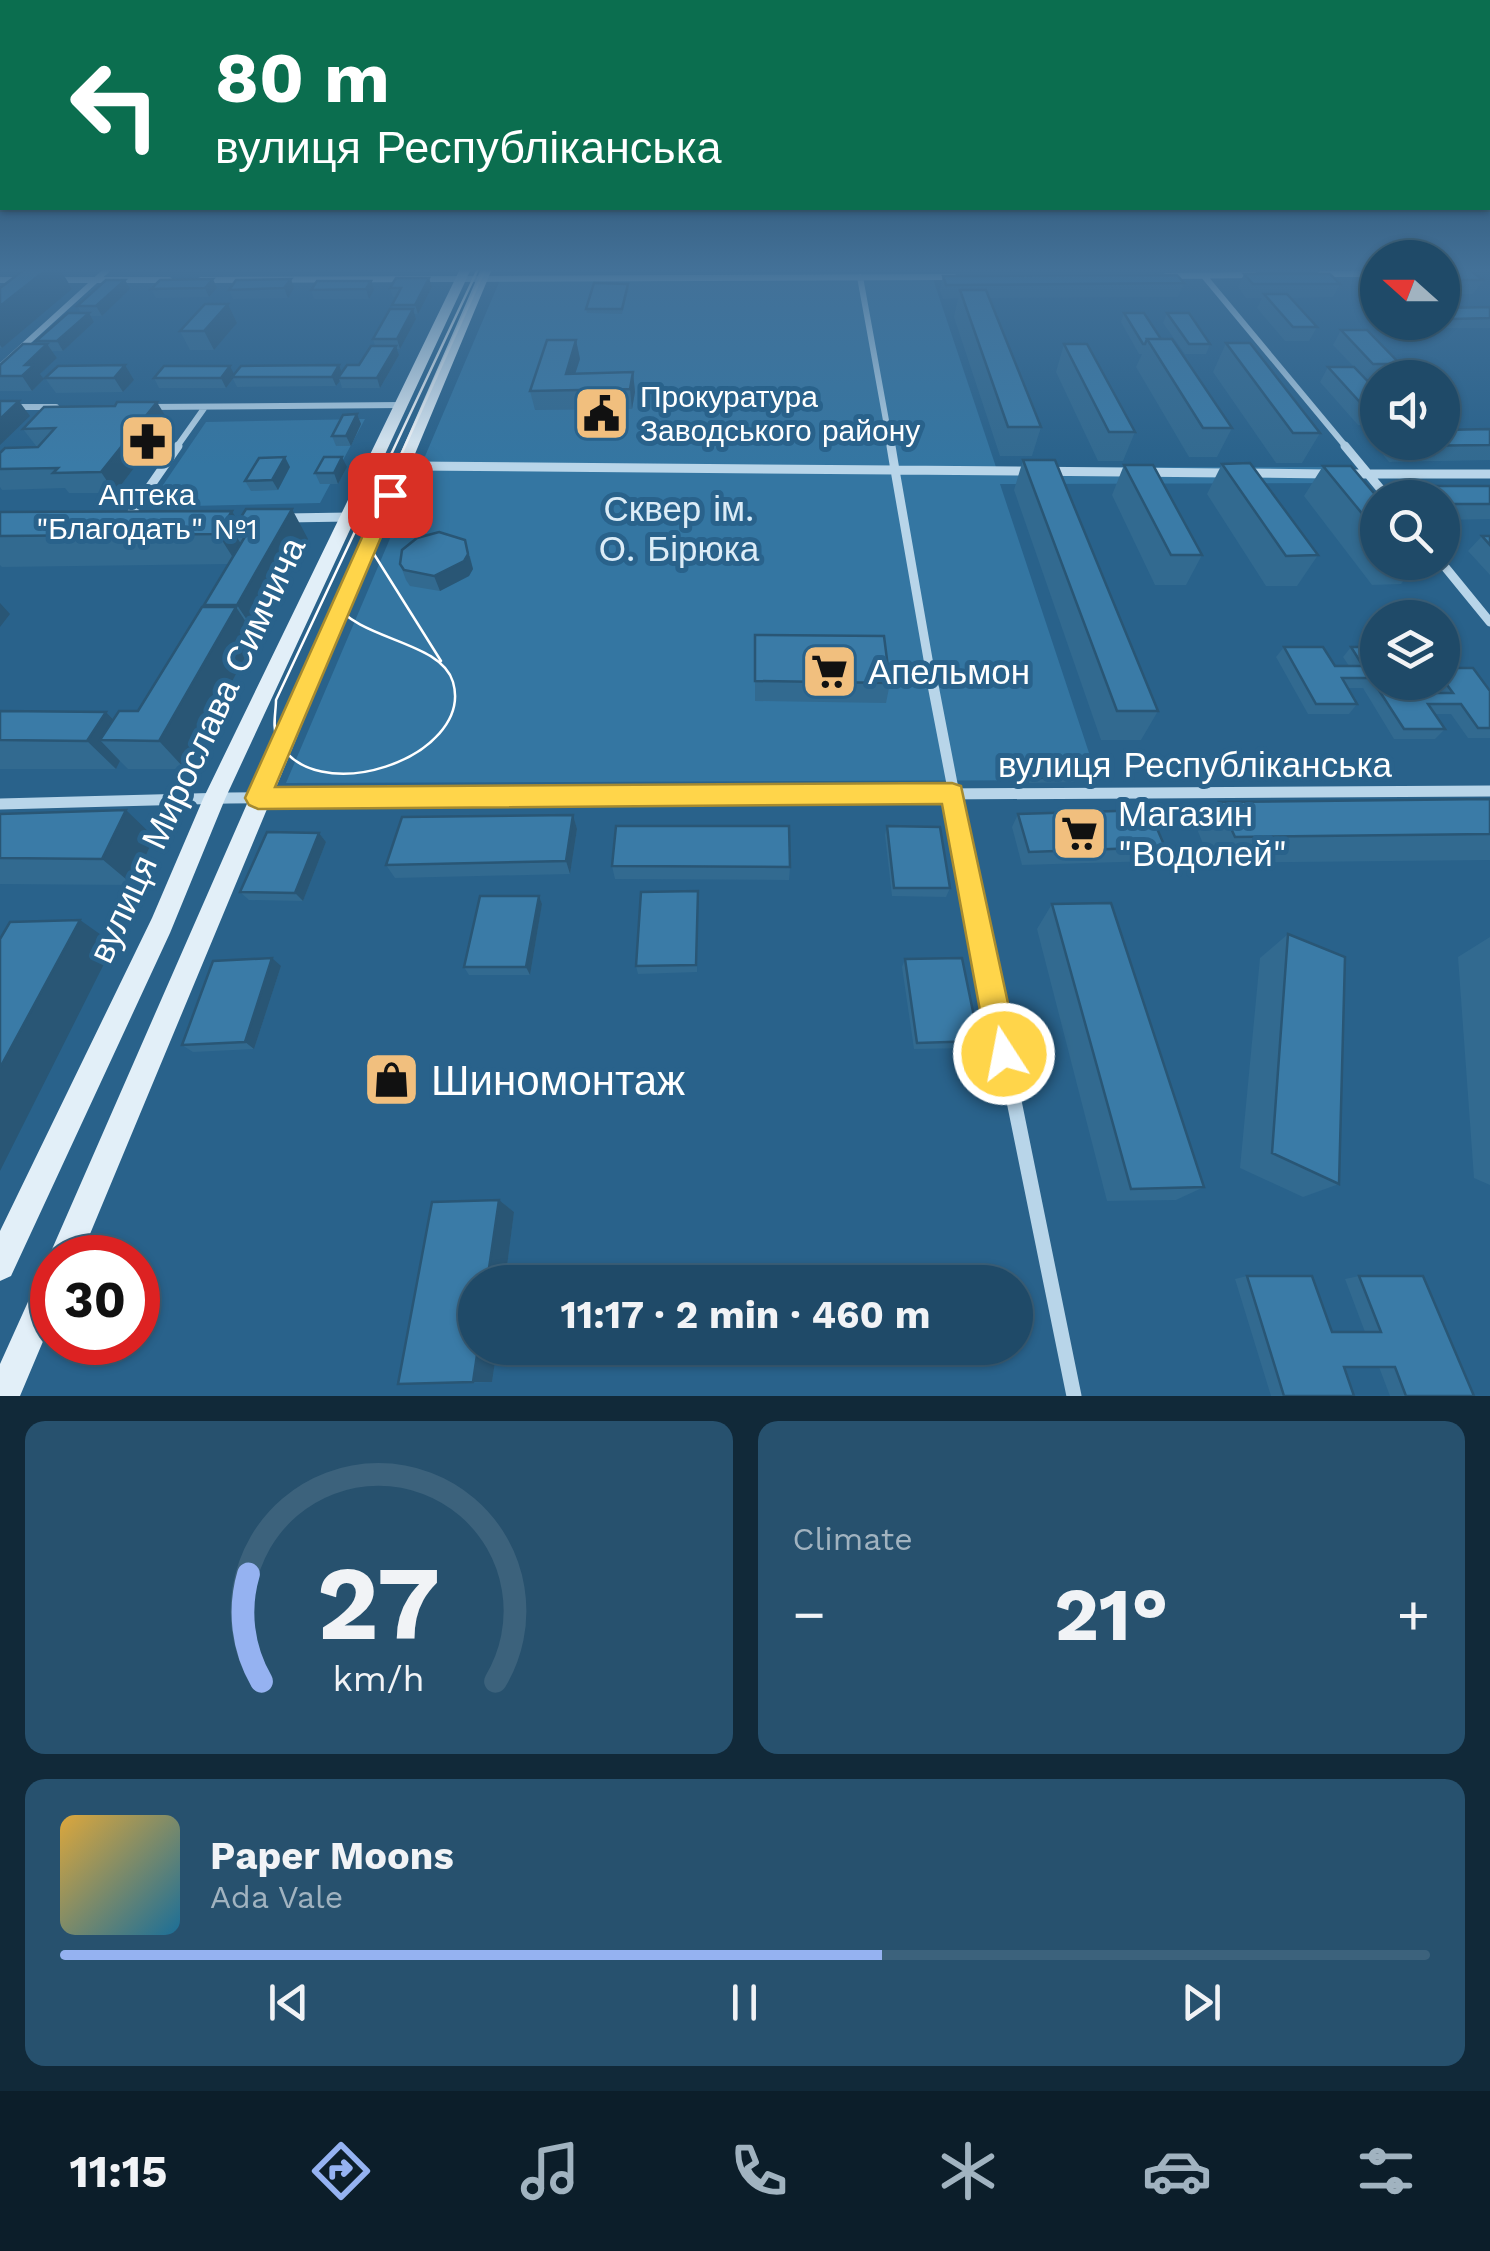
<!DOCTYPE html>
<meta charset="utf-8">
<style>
:root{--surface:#1f4a68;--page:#27516e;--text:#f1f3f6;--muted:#a1b3c0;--line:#3c627c;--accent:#95b2f1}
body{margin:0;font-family:"Work Sans",sans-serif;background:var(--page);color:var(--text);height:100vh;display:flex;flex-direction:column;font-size:38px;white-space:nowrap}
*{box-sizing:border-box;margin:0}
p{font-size:32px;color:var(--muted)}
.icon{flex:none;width:55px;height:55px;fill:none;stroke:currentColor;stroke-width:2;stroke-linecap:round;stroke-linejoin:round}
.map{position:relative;height:1396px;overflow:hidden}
.details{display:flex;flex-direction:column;gap:25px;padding:25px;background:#112939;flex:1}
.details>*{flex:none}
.banner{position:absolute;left:0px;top:0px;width:1490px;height:210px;box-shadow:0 2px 8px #0004,0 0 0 2px var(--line);background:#0b6e4f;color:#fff;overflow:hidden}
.needle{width:65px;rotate:291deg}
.fabs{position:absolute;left:1360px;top:240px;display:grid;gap:20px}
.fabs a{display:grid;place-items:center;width:100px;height:100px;border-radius:50%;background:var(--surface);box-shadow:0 2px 8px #0004,0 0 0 2px var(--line);font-size:50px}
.speed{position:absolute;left:30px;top:1235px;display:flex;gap:20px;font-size:50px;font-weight:700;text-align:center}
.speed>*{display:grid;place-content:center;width:130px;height:130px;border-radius:50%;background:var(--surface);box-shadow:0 2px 8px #0004,0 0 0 2px var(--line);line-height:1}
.speed .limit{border:15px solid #d22;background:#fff;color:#111}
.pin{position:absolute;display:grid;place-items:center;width:85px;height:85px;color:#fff;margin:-42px;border-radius:20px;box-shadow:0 5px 15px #0006}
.me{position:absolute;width:110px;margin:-55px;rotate:349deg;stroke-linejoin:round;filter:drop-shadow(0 0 8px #0008)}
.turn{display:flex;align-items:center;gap:35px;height:210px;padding:0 50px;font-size:45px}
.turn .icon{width:130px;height:130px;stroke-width:2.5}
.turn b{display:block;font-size:70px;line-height:85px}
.big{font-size:75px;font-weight:700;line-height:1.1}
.details .card{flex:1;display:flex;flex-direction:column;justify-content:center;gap:15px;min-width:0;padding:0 35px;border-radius:20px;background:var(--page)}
.details .dial{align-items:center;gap:0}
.dial svg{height:260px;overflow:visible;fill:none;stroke:var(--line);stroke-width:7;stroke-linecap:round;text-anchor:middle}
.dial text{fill:var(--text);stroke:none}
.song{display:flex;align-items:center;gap:30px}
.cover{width:120px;height:120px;border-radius:15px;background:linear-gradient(135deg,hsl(40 70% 55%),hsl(200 70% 35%))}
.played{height:10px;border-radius:5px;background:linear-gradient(90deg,var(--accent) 60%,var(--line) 60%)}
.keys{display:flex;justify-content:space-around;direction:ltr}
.heat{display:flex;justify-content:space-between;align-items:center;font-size:55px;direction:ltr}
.details .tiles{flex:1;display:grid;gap:25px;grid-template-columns:1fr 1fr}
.card:last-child{grid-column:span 2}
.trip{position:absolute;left:458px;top:1265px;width:575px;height:100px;border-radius:50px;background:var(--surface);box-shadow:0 2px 8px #0004,0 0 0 2px var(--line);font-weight:700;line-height:100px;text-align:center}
.dock{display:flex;height:160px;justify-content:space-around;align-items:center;background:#0c1e2a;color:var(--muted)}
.dock .icon{width:70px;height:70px}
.dock .current{color:var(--accent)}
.dock b{font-size:45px;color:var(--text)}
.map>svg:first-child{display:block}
.green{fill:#3476a2}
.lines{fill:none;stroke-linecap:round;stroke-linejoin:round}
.street-far3{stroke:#b8d5e9;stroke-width:6}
.street-far2{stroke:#b8d5e9;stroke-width:9}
.street-far1{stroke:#b8d5e9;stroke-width:11}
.street{stroke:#b8d5e9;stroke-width:15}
.secondary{fill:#e2eff8;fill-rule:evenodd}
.tram{stroke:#fff;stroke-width:2.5}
.wall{fill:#326a90}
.shaded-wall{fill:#295675}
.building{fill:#3a7ba7;stroke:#295675;stroke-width:2.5}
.route{fill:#ffd54a;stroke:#a68a30;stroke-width:2.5}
.labels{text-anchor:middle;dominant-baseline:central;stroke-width:10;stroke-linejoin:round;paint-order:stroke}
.far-poi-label{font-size:30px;fill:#fff;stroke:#29628b;text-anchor:start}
.park-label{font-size:35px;fill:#dcecf7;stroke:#29628b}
.poi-label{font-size:35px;fill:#fff;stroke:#29628b;text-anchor:start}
.street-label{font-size:35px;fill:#fff;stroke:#29628b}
.near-poi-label{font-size:42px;fill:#fff;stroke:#29628b;text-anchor:start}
</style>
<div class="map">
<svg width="1490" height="1396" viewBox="0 0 1490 1396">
<rect width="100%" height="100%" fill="#29628b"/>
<!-- green -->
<path class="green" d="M933,279L996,467H1351L1364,483L1000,484L1098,780L286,783L500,280Z
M365,419L320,503L148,507L206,422Z"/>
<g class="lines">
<!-- street-far3 -->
<path class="street-far3" d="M1321,274H1378
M1166,276L1254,275
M1204,276L1347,448
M860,277L891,448
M0,280H24
M56,280H169
M201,280L954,277
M0,367L108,269
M0,407H56
M148,407L402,405
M176,448L205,407"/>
<!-- street-far2 -->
<path class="street-far2" d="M891,446L895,470L1229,473
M1345,446L1388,498
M413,466L895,470L932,682
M1246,473L1329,474
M1346,474H1490
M286,518L349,517
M126,521L178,446
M1441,562L1490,622"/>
<!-- street-far1 -->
<path class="street-far1" d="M932,680L992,991
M0,804L229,798L1490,791"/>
<!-- street -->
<path class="street" d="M991,988L1074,1396"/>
<!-- secondary -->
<path class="secondary" d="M460,269H471L225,799L170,933L11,1276L0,1281V1231L152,918L203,799Z
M481,269H492L80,1258H52V1268L48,1258L53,1247Z
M52,1268V1320L20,1396H0V1364L41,1273Z"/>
<!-- tram -->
<path class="tram" d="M478,269L276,700C276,712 272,727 277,738C310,813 475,758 453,682C441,641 361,641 334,603L485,269
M366,528L367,543L441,661"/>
</g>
<!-- wall -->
<path class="wall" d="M0,269H76L73,272H62L72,289L2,348H0V288L21,272H0Z
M124,269H171L169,271H125Z
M187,269H259L257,272L188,271Z
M276,269H348L347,271H277Z
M375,269H441L440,271Z
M1442,270L1483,280L1473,294H1442Z
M1244,274L1340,284L1333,297L1290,298L1317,327L1309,341H1285L1257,308L1262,298H1246L1238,287Z
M943,276L1184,283L1178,297L990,298L1041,427L1032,456H1000L954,317L958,298L943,299L940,290Z
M125,280L130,289L102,316H91L94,322L63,351H52L57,358L40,374L44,379L32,391H0V365L38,344L36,341L81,313L77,306Z
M317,281L374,290L369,299H314L311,290Z
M432,287L418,314H414L416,319L400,349H397L399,355L380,388H342L340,381L336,386L237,387L233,379L226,388H159L154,378L235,374L339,365L342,372L359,365L375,346L373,339L393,309L392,305L396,297H393L390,288Z
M217,288L209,297L156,298L151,289Z
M294,288L288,298L233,299L229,290Z
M629,288L622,314L587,313L586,309Z
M228,304L237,323L214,350H190L180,331Z
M1490,307V328H1446L1439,322H1442V308Z
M1124,313L1161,339L1232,428L1217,457H1189L1136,367L1142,354H1139L1121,322Z
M1167,313L1210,344L1206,354H1185L1163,323Z
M1341,330L1400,364L1392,378L1365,379L1378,410V425H1358L1320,382L1328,367H1354L1333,345Z
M576,340L580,359L575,373L633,372L635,392L632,409L535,410L530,391Z
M1226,343L1320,433L1302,463H1276L1213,372Z
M1064,344L1135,432L1123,461H1098L1056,372Z
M58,366L134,380L123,392L56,393L45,378Z
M357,414L361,424L351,446H336L332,436Z
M169,422L115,493H69L65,488L2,490L0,487V453L37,447L23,429Z
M1490,429V460L1389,462L1375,445L1378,442H1442Z
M1023,460L1158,711L1141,740H1101L1014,490Z
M1222,464L1318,555L1297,586H1266L1207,494Z
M1124,465L1202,555L1186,585H1155L1112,495Z
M1323,466L1378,498V562H1419L1401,584L1372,585L1304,496Z
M290,467L278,490L251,491L245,481Z
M347,467L338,484H320L315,473Z
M1436,486H1490V519L1442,520V498H1427Z
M232,511L238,522L308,539L257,635H254L256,637L185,769H128L120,761L116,769H0V711L106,712L113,719L138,711L205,607L204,605L229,564L2,567L0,565V512Z
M1482,536H1490V575L1468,551Z
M470,556L473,569L469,576L440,591L410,586L406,580L400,564Z
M755,635L890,683L886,703L755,701Z
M1284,647L1335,666H1349L1343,657L1351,647L1421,693H1436L1429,682H1442V668L1490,691V738H1468L1451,714H1435L1445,729L1435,739H1394L1363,688H1348L1357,704L1349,714H1308L1276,657Z
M1029,769L1079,777L1076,782L1029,783L1027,773Z
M1490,799V860L1211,863L1197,829L1219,802Z
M0,814L154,837L133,885L0,884Z
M1018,814L1165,847L1154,861L1022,865L1012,827Z
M573,815L577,829L570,874L395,878L386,865Z
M887,826L950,888L946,897L892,896L885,835Z
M319,833L326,842L303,901L249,900L240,892Z
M612,866L790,867L789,880L615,879Z
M698,891L697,972L638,974L636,966Z
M539,896L542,904L530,975H469L464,967Z
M1052,904L1204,1187L1176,1200L1107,1201L1037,929Z
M1288,934L1339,1184L1303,1197L1240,1168L1260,958Z
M1490,937V1185L1474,1178L1458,957Z
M905,959L979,1041L974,1048L914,1049L902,967Z
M281,966L254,1049L193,1052L182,1045Z
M410,1058L406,1096L372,1101L369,1098Z
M499,1200L514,1212L505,1282H475V1348H497L492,1382L398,1384Z
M1247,1276L1332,1332H1365L1345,1279L1359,1276L1474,1396H1390L1379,1367H1344L1354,1396H1271L1235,1279Z"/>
<!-- shaded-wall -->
<path class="shaded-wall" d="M47,269H60L72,289L2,348L0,345V306Z
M429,278L432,287L418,314L415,305Z
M213,279L217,288L209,297L205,288Z
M291,279L294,288L288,298L284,288Z
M125,280L130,289L102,316L96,306Z
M371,281L374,290L369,299L366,289Z
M228,304L237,323L214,350L204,331Z
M413,309L416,319L400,349L397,339Z
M89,313L94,322L63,351L57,341Z
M576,340L580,359L570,390L566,374Z
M47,344L57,358L40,374L44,379L32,391L22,376L25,365Z
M396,346L399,355L380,388L377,378Z
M125,365L134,380L123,392L114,378Z
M339,365L343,375L338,378L340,381L336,386L332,377Z
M230,366L235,376L226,388L221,378Z
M633,372L635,392L632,409L630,389Z
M19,401L30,416L0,445V419Z
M157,402L169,422L115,493L101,472Z
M357,414L361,424L351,446L346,436Z
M285,457L290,467L278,490L272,480Z
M342,457L347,467L338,484L334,473Z
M292,509L308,539L257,635L237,605Z
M232,511L243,530L233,531L245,550L237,564L218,534Z
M465,540L473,569L469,576L440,591L434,576Z
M0,603L10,614L0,627Z
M236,607L256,637L185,769L159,741Z
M106,712L133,740H100L120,761L116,769L87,741Z
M126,810L154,837L133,885L102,859Z
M573,815L577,829L570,874L566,861Z
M319,833L326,842L303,901L295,893Z
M539,896L542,904L530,975L526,967Z
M80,920L114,944L0,1171V1068Z
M272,958L281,966L254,1049L245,1042Z
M407,1055L410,1058L406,1096L403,1093Z
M499,1200L514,1212L505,1282H487Z
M478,1348H497L492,1382H473Z"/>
<!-- building -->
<path class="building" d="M25,269H47L0,306V288Z
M1442,270H1470L1483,280H1442Z
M1244,274H1330L1340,284H1253Z
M1177,275L1184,283L946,285L943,276Z
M396,278H429L415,305H392L401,288H390Z
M213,279L205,288L151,289L160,280Z
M291,279L284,288L229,290L236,280Z
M106,280H125L96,306H77Z
M317,281H371L366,289L311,290Z
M594,283L628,284L622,309H586Z
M960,290H986L1041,427H1008Z
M1264,294H1287L1317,327H1293Z
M205,304H228L204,331H180Z
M1490,307V318L1452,319L1442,311V308Z
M390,309H413L397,339H373Z
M68,313H89L57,341H36Z
M1124,313H1144L1161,339H1147L1145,344H1143Z
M1167,313H1189L1210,344H1189Z
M1341,330H1367L1400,364H1373Z
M1147,339H1172L1232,428H1203Z
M547,340H576L566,374L633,372L630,389L530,391Z
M1226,343H1250L1320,433H1293Z
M23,344H47L25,365H34L22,376H0V365Z
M1064,344H1087L1135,432H1109Z
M371,346H396L377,378H338L347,365H359Z
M125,365L114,378H45L58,366Z
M339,365L332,377H232L241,366Z
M164,366H230L221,378H154Z
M1328,367H1354L1378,392V410H1367Z
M0,401H19L0,419Z
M117,402H157L101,472L53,473L58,468L0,469V453L5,448L38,447L55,428L23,429L44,407L115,406Z
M357,414L346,436H332L343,415Z
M1490,429V445L1400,446L1396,442H1442V430Z
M285,457L272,480L245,481L259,458Z
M324,457H342L334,473H315Z
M1023,460H1055L1158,711H1117Z
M1250,463L1318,555L1286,556L1222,464Z
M1124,465H1153L1202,555H1171Z
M1323,466H1351L1378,498V533Z
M1436,486H1490V504H1452Z
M246,509H292L237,605H204L249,530H233Z
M232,511L218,534L0,536V512Z
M439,532L465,540L468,554L464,561L434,576L404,570L400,564L402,550L417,538Z
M1482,536H1490V545Z
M202,607H236L159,741L100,740L119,711H138Z
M755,635L884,636L890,683L755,681Z
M1284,647H1323L1335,666H1363L1351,647H1378V682H1414L1421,693H1453L1442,678V668H1473L1490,691V728H1478L1461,704H1428L1445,729H1404L1371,678H1342L1357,704H1316Z
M0,711L106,712L87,741L0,740Z
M1075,767L1079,777L1032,778L1029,769Z
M1490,799V834L1235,837L1219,802Z
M126,810L102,859L0,858V814Z
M1149,810L1165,847L1029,852L1018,814Z
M573,815L566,861L386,865L402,817Z
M616,826H789L790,867L612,866Z
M887,826L940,827L950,888H894Z
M267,832L319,833L295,893L240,892Z
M698,891L696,965L636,966L641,892Z
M480,896H539L526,967H464Z
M1111,903L1204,1187L1131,1189L1052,904Z
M80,920L0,1068V939L10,922Z
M1288,934L1345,957L1339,1184L1272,1153Z
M272,958L245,1042L182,1045L213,961Z
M962,958L979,1041L917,1043L905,959Z
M407,1055L403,1093L369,1098L374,1060Z
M499,1200L487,1282H475V1348H478L473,1382L398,1384L432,1202Z
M1247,1276H1312L1332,1332H1381L1359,1276H1423L1474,1396H1406L1395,1367H1344L1354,1396H1284Z"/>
<!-- sky -->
<linearGradient id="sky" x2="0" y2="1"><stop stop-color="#17364c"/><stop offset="0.58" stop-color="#437198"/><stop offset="1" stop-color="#437198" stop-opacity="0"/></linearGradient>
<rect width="1490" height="465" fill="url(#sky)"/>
<!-- route -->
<path class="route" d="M390,490L399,495L275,787L952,783L961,786L1019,1054L1014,1064L1004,1069L993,1064L988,1054L942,804L258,809L249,805L245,798L381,495Z"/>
<!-- icons -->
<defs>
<symbol id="civic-square" viewBox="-11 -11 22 22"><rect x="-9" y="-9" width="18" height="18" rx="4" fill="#f1bf7e" stroke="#29628b"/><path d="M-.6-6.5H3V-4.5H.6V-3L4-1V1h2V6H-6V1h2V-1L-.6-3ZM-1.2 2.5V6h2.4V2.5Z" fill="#111"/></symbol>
<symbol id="pharmacy-square" viewBox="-11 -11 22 22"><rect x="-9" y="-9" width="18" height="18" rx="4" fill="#f1bf7e" stroke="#29628b"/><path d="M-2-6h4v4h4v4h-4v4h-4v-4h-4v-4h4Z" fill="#111"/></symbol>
<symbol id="supermarket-square" viewBox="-11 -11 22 22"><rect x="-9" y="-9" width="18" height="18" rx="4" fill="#f1bf7e" stroke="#29628b"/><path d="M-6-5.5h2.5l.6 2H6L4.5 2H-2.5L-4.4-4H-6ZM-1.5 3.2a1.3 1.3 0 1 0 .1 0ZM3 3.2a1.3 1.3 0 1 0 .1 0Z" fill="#111"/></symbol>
<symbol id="shop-square" viewBox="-11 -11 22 22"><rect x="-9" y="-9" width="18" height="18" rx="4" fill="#f1bf7e" stroke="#29628b"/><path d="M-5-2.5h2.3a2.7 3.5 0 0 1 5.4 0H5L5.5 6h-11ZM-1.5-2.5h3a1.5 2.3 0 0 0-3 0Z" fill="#111"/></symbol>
</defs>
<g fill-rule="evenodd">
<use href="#civic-square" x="570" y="382" width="63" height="63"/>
<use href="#pharmacy-square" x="116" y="410" width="63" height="63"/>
<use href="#supermarket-square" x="798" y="640" width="63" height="63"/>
<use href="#supermarket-square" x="1048" y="802" width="63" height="63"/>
<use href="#shop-square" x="360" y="1048" width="63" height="63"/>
</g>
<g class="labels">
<!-- far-poi labels -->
<g class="far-poi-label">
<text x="640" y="396">Прокуратура<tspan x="640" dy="34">Заводського району</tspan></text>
<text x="147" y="494" text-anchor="middle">Аптека<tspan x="147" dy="34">"Благодать" №1</tspan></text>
</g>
<!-- park labels -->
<g class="park-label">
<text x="679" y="509">Сквер ім.<tspan x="679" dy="40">О. Бірюка</tspan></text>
</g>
<!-- poi labels -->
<g class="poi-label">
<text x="868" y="672">Апельмон</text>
<text x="1118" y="814">Магазин<tspan x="1118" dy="40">"Водолей"</tspan></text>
</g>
<!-- street labels -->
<g class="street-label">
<text transform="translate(197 750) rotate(-65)">вулиця Мирослава Симчича</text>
<text x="1195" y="765">вулиця Республіканська</text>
</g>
<!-- near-poi labels -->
<g class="near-poi-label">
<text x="431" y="1080">Шиномонтаж</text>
</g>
</g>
</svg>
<div class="fabs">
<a><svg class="needle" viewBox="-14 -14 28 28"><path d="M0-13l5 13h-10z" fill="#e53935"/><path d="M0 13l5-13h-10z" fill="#a1b3c0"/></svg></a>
<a><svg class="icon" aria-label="sound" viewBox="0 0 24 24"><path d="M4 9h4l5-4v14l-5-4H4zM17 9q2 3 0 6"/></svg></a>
<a><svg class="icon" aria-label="search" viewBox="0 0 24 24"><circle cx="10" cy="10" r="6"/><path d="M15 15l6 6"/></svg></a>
<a><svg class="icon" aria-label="layers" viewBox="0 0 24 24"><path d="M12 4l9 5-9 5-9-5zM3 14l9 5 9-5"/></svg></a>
</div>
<div class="speed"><div class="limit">30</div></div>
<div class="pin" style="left:390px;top:495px;background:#d93025"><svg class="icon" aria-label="arrive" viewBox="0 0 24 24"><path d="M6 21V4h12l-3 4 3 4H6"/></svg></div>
<svg class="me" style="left:1004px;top:1054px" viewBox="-20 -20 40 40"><circle r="17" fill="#ffd54a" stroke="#fff" stroke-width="3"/><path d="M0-11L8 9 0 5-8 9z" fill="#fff"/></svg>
<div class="trip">11:17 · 2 min · 460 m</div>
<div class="banner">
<div class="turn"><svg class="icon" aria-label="left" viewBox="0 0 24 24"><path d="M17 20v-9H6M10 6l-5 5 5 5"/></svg><div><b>80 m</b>вулиця Республіканська</div></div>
</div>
</div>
<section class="details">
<div class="tiles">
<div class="card dial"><svg viewBox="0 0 100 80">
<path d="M14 69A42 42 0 1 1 86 69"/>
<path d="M14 69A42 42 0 0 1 10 36" stroke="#95b2f1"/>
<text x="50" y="56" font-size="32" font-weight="700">27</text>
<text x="50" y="72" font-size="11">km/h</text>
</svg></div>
<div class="card"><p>Climate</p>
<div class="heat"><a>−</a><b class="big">21°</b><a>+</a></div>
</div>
<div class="card">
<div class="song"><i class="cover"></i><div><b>Paper Moons</b><p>Ada Vale</p></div></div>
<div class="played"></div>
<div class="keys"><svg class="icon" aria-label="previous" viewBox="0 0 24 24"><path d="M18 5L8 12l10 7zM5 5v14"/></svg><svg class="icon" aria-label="pause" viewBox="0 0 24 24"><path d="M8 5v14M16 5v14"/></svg><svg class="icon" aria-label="next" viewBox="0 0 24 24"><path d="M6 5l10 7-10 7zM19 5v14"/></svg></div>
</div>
</div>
</section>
<nav class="dock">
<b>11:15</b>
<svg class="icon current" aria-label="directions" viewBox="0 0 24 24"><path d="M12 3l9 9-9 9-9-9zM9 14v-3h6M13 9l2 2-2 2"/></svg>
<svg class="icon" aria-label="music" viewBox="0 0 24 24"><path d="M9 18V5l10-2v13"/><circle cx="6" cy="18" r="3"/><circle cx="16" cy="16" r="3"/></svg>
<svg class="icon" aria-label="phone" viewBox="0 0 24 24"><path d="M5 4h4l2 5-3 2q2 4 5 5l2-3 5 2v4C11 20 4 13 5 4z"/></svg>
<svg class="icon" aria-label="climate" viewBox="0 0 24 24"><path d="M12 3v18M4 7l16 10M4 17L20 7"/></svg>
<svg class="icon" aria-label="car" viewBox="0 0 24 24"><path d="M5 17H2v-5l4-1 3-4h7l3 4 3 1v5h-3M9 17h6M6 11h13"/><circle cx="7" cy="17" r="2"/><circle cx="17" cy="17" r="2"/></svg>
<svg class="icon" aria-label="filters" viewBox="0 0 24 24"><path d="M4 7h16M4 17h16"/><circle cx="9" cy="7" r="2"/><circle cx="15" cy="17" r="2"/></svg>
</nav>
